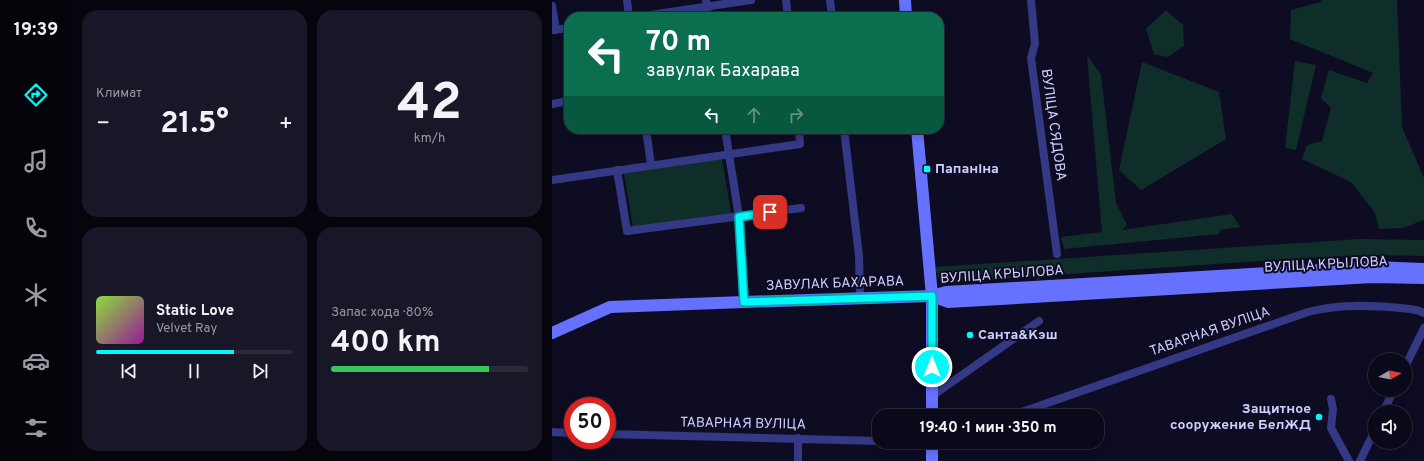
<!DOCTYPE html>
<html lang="ru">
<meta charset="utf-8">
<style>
:root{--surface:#0a091a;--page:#181727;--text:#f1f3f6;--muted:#999aa2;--line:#2a2a39;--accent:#00fafa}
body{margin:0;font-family:Overpass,sans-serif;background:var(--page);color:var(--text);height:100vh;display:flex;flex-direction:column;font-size:15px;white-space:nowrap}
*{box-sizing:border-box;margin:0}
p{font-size:13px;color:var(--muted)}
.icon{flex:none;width:22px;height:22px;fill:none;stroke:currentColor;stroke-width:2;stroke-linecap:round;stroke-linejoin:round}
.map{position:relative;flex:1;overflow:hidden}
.details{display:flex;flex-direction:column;gap:10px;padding:10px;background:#06050e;width:480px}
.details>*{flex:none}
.banner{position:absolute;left:12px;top:12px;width:380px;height:122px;border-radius:16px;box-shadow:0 2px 10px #0003,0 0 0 1px var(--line);background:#0b6e4f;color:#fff;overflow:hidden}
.needle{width:26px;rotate:80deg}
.tools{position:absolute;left:816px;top:353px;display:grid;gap:8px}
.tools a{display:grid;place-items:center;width:44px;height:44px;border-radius:50%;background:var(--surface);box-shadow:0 2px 10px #0003,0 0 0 1px var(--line);font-size:20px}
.speed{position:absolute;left:12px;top:397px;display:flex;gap:8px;font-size:20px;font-weight:700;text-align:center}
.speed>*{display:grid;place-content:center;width:52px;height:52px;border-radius:50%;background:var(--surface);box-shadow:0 2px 10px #0003,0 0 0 1px var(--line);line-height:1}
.speed .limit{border:6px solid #d22;background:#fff;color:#111}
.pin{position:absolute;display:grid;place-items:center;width:34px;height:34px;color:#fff;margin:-17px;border-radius:8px;box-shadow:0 2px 6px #0006}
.me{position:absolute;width:44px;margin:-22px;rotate:0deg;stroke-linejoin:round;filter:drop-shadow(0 0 3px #0008)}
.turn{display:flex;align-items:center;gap:14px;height:84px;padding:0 16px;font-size:18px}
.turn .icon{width:52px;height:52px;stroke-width:2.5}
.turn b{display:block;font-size:28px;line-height:34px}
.lanes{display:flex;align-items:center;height:38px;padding:0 16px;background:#0003;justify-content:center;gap:20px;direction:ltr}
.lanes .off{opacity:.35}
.big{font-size:30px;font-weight:700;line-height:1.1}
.details .tile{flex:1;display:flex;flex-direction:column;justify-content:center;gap:6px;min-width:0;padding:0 14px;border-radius:16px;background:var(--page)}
.details .dial{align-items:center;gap:0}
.dial b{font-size:52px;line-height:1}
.song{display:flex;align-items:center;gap:12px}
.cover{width:48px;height:48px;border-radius:6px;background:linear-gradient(135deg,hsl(90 70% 55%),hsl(300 70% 35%))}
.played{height:4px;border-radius:2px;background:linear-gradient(90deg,var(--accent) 70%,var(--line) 70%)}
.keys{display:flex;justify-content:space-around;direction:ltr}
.heat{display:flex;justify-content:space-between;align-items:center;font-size:22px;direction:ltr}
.charge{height:6px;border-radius:3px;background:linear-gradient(90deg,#34c759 80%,var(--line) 0)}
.details .tiles{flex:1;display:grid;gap:10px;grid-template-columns:repeat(2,1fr)}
.trip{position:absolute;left:320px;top:409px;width:232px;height:40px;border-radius:16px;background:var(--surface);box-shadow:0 2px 10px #0003,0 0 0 1px var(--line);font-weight:700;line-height:40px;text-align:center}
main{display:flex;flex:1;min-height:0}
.tab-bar{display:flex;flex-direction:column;width:72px;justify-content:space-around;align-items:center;background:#04040a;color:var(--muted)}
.tab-bar .icon{width:28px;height:28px}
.tab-bar .current{color:var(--accent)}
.tab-bar b{font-size:18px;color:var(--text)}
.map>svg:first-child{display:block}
.green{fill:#0f2e29}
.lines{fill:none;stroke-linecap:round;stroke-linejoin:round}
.street{stroke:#343985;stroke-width:8}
.secondary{stroke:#6671ff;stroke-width:12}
.route-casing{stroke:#00a2a2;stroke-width:10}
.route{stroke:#00fafa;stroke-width:7}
.poi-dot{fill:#00fafa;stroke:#0e0c23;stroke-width:1.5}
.labels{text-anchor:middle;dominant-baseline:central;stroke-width:4;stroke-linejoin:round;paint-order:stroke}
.street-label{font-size:14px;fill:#cfcfff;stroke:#0e0c23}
.poi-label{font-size:14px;font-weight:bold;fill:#cfcfff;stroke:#0e0c23;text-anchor:start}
</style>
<main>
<nav class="tab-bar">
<b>19:39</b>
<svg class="icon current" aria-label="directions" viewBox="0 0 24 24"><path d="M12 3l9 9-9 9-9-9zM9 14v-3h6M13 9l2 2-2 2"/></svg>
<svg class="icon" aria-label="music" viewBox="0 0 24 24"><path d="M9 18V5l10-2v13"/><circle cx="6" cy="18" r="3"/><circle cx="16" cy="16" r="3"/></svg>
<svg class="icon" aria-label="phone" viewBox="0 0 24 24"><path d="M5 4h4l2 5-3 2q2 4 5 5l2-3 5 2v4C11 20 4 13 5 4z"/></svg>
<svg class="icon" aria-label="climate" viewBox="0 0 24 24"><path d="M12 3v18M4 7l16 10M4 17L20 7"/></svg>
<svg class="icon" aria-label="car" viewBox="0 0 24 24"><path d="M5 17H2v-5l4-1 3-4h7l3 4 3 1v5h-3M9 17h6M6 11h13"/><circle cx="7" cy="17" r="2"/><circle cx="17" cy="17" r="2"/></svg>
<svg class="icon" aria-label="filters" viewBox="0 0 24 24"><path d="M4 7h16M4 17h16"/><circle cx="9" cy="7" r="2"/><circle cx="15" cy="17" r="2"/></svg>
</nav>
<section class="details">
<div class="tiles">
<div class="tile"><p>Климат</p>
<div class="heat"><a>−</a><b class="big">21.5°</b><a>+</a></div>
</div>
<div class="tile dial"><b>42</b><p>km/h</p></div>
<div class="tile">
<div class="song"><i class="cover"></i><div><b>Static Love</b><p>Velvet Ray</p></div></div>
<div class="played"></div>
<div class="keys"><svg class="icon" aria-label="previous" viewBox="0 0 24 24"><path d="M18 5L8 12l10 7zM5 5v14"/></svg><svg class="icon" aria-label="pause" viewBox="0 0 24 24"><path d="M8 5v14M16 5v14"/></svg><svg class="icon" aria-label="next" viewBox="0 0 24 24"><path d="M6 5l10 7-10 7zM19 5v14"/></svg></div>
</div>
<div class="tile"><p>Запас хода · 80%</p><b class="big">400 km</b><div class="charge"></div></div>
</div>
</section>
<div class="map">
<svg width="872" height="461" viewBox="0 0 872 461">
<rect width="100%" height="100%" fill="#0e0c23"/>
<!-- green -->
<path class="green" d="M769,0H845L850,127L872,178V220L851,228L827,229L823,213L799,182L750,159L755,145L770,141L779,108L769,98L777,70L815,83L821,73L738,39L739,10L769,2Z
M614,10L631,25L632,46L616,57L602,54L594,29Z
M535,55L549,75L564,203L575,225L570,230L680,214L688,227L668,230L667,234L512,249L509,237L550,232Z
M743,61L764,65L744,150L733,148Z
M590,62L667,92L674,139L589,190L567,170Z
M170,159L179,213L81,227L72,173Z
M807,239L872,240V256L821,255L754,258L399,282L387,279L383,267Z"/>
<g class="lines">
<!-- street -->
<path class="street" d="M75,0L77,17
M154,0L156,17
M234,0L236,17
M278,0L280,17
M479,0L483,44L479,58L505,254
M0,6L4,30
M85,17L199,0
M0,30L17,28
M0,104L17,101
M94,129L99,165
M173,129L187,217L192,302
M292,129L307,256L308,298
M65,170L75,231L249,208
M0,180L248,144L247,129
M853,367L872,328
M380,396L487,321
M779,399L781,409L779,428L797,461
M831,412L842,390
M458,416L756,312C786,304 817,305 848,308C855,309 865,309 872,313
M0,432L21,433
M55,434L327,441
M356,442H383
M246,461V438
M808,461L823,430"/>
<!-- secondary -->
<path class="secondary" d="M353,0L354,17
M365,129L380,296V416
M380,296L396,302L820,277L872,278
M0,333L58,307L192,302L380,296L394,292L820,267L872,269
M380,461V442"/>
</g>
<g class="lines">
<defs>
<path id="route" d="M218,212L187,217L192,302L380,296V367"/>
</defs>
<!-- route casing -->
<use href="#route" class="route-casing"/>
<!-- route -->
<use href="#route" class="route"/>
</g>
<!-- markers -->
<g class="poi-dot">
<rect x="371" y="165" width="8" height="8" rx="2"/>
<circle cx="418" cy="335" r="4"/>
<circle cx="767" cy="417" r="4"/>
</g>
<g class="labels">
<!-- street labels -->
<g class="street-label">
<text transform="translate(501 125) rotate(82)">ВУЛІЦА СЯДОВА</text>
<text transform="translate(774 265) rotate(-3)">ВУЛІЦА КРЫЛОВА</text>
<text transform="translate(450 275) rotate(-4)">ВУЛІЦА КРЫЛОВА</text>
<text transform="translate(283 284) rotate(-2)">ЗАВУЛАК БАХАРАВА</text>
<text transform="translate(658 332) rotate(-19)">ТАВАРНАЯ ВУЛІЦА</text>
<text transform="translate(191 424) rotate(1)">ТАВАРНАЯ ВУЛІЦА</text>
</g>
<!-- poi labels -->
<g class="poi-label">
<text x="383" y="169">Папаніна</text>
<text x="426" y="335">Санта&amp;Кэш</text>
<text x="759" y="409" text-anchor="end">Защитное<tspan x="759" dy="16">сооружение БелЖД</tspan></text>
</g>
</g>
</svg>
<div class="tools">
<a><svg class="needle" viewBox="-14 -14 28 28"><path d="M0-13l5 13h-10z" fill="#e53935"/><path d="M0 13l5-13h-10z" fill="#999aa2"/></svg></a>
<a><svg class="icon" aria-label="sound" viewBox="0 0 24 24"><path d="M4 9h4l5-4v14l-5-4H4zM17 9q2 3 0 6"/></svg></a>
</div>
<div class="speed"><div class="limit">50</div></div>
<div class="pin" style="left:218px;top:212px;background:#d93025"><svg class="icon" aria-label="arrive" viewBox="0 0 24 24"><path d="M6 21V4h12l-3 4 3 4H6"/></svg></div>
<svg class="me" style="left:380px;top:367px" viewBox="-20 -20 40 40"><circle r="17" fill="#00fafa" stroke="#fff" stroke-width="3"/><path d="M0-11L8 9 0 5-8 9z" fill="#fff"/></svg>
<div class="trip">19:40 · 1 мин · 350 m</div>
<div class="banner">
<div class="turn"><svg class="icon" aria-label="left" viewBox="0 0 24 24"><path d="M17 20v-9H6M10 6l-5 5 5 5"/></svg><div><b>70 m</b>завулак Бахарава</div></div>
<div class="lanes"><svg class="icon" aria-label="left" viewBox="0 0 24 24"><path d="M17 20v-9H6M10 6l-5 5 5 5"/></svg><svg class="icon off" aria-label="ahead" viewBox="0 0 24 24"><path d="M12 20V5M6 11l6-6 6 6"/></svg><svg class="icon off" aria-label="right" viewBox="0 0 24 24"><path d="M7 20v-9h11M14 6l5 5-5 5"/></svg></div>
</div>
</div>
</main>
